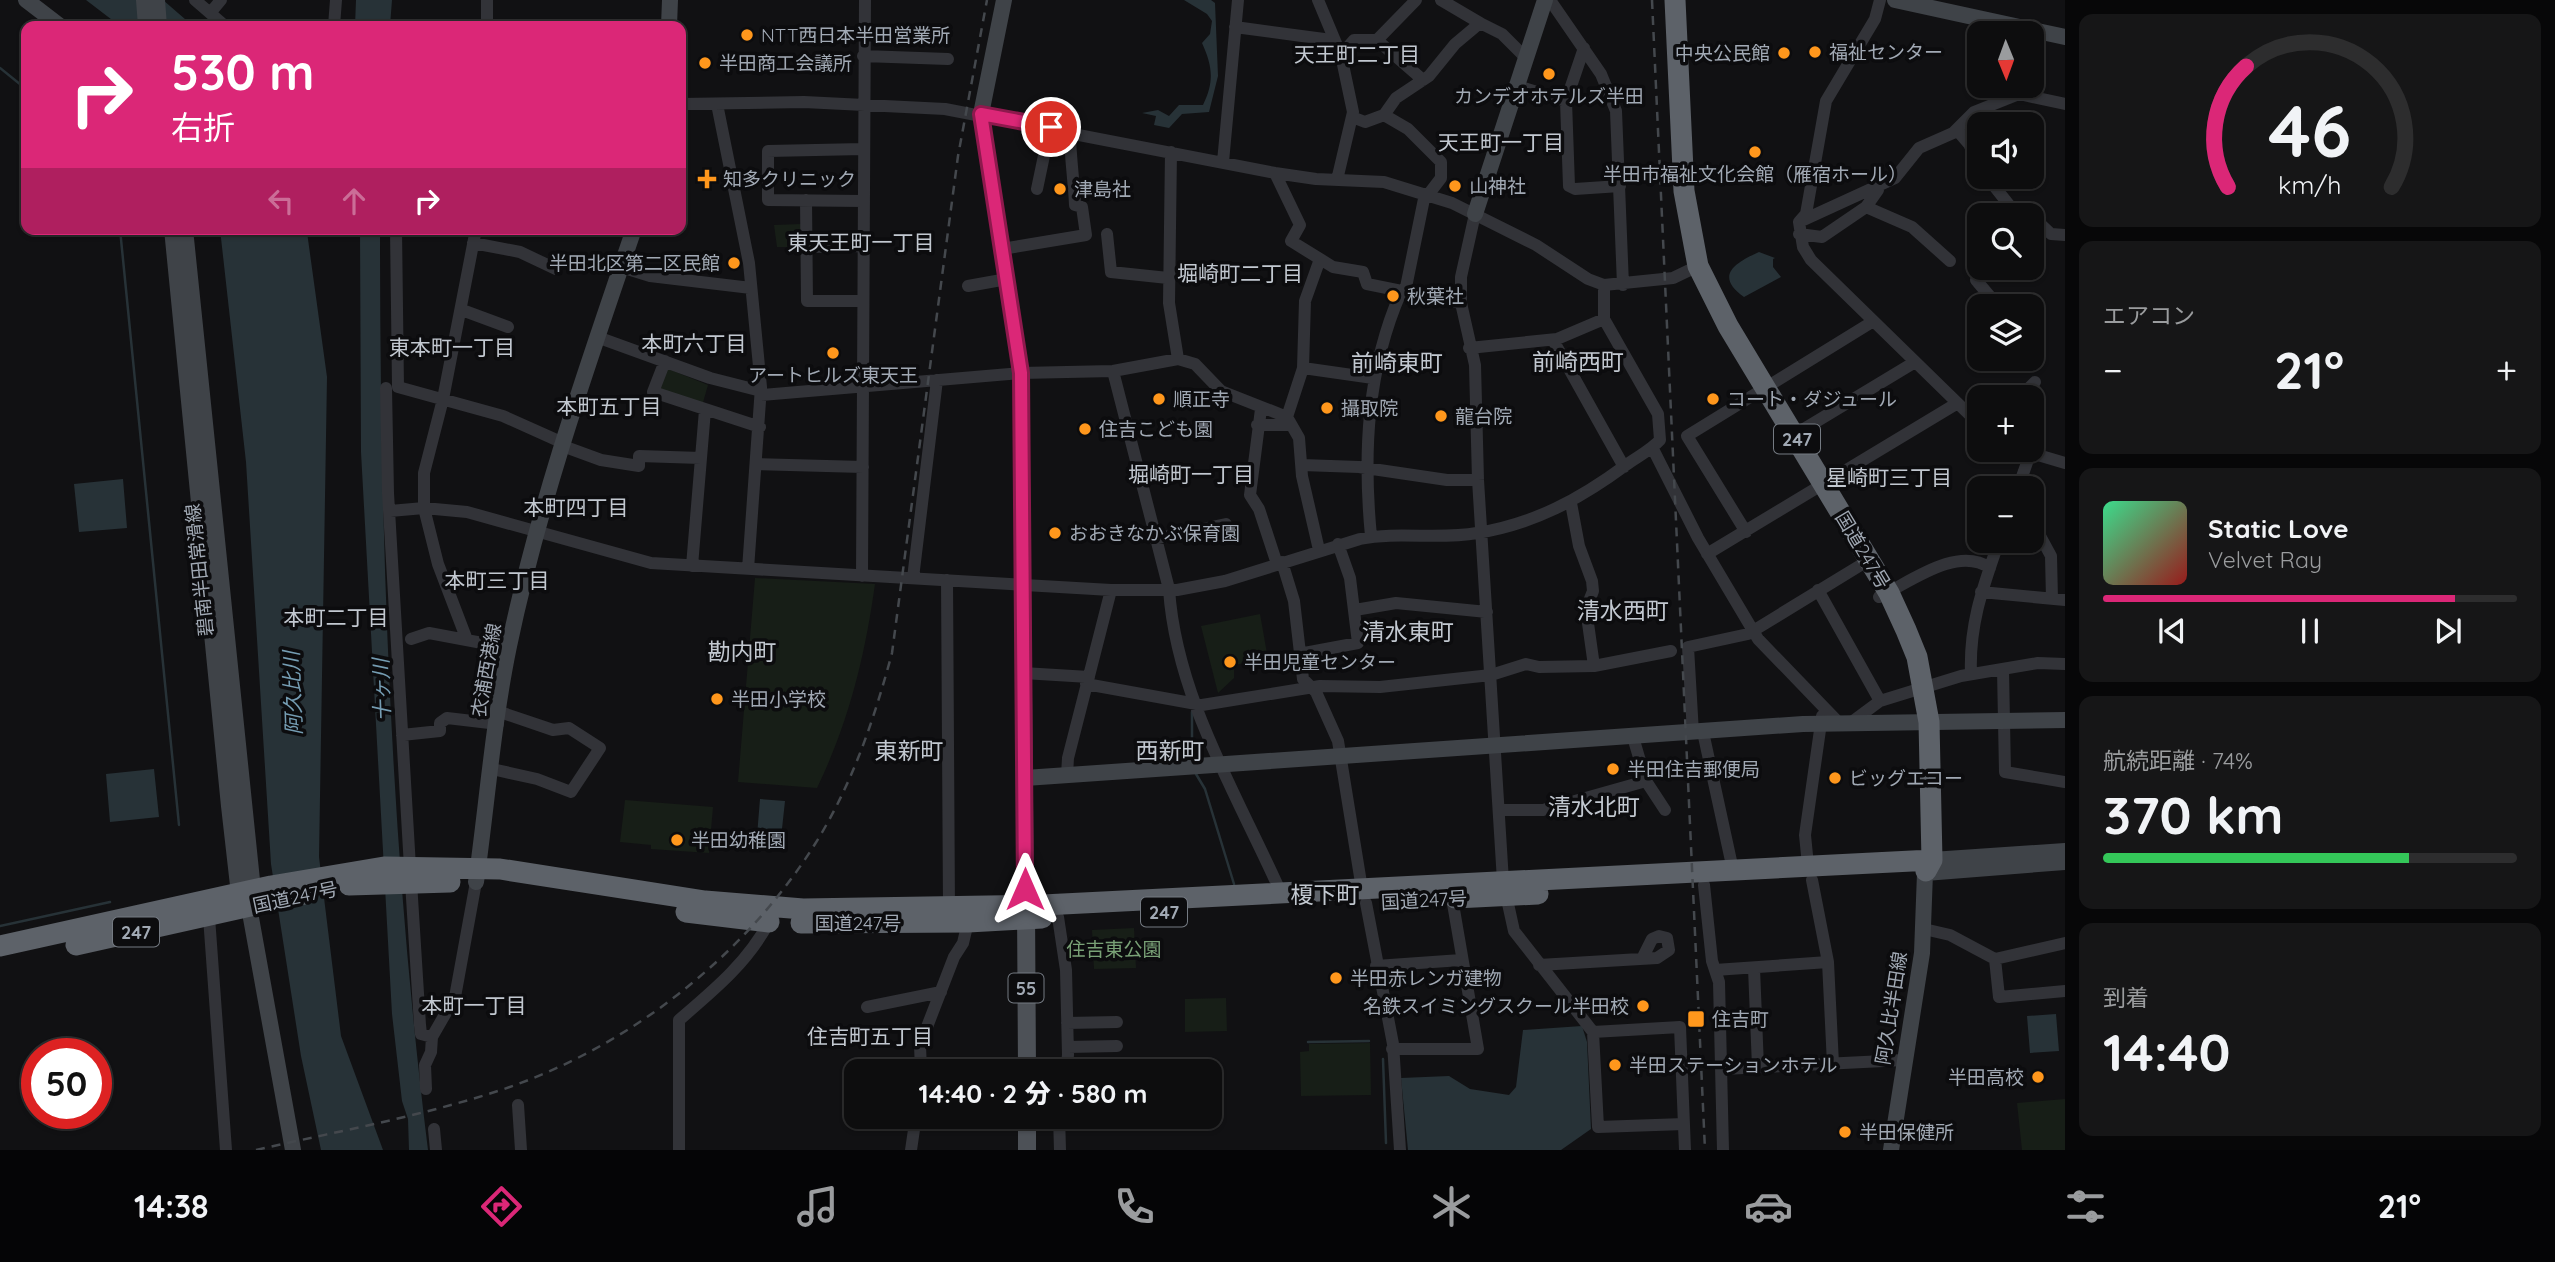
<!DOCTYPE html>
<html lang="ja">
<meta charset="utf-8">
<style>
:root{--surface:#0d0d0e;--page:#161617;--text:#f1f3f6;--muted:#9a9c9e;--line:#2d2d2e;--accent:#db2777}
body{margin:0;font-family:Quicksand,"Noto Sans JP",sans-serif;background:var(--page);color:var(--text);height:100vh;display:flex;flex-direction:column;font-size:26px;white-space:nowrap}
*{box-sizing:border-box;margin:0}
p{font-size:23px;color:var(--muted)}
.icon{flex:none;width:38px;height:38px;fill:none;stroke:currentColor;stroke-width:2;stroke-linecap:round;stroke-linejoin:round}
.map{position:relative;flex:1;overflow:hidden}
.side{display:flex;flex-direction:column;gap:14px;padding:14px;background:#070708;width:490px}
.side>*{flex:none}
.top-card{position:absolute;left:21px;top:21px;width:665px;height:214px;border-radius:14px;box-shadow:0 2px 5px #0004,0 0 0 2px var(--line);background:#db2777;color:#fff;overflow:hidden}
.needle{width:46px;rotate:179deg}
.controls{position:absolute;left:1967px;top:21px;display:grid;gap:14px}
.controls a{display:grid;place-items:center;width:77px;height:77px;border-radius:14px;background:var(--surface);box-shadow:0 2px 5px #0004,0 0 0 2px var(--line);font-size:35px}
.speed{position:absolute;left:21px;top:1038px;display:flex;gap:14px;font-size:35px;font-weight:700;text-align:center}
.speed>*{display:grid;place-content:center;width:91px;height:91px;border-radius:50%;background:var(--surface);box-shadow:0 2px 5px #0004,0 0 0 2px var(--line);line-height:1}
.speed .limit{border:10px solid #d22;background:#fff;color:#111}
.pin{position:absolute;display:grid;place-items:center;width:60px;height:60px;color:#fff;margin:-30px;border:4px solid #fff;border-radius:50%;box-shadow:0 2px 7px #0007}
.me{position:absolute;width:77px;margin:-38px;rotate:0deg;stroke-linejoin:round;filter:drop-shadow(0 0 5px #0008)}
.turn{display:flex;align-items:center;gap:24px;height:147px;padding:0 35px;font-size:32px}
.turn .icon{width:91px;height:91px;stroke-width:2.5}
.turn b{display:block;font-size:49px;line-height:60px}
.lanes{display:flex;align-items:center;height:66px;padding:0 35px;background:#0003;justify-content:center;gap:35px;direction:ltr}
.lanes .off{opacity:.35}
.big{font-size:52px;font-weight:800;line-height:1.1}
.side .tile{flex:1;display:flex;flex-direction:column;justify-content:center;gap:10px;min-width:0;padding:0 24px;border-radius:14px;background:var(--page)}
.side .dial{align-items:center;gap:0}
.dial svg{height:182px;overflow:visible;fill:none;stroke:var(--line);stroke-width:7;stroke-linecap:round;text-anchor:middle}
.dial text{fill:var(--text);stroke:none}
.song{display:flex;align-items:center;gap:21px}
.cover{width:84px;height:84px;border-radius:10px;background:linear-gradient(135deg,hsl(150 70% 55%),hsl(0 70% 35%))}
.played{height:7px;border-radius:4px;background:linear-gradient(90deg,var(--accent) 85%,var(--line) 85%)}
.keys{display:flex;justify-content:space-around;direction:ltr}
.heat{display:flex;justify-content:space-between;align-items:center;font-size:38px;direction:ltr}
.charge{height:10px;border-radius:5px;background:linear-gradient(90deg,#34c759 74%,var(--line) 0)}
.trip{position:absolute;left:844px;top:1059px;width:378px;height:70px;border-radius:14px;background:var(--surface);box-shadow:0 2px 5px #0004,0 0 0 2px var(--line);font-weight:800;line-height:70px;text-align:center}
.tab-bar{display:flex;height:112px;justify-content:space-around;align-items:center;background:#050506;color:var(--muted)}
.tab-bar .icon{width:49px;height:49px}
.tab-bar .selected{color:var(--accent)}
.tab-bar b{font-size:32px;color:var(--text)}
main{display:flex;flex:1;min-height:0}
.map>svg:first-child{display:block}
.green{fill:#171e17}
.water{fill:#273237}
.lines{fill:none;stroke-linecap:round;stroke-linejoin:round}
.stream{stroke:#273237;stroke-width:2.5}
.street{stroke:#323338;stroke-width:12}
.secondary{stroke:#3f4348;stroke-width:16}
.primary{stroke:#4d5157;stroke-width:18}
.highway{stroke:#5d6269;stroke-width:21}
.rail{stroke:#44484d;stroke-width:2.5;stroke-dasharray:9 7;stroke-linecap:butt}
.route-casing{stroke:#8e194d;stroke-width:18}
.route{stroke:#db2777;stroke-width:12}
.poi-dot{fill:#ff971c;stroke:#0c0c0e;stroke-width:2.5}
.labels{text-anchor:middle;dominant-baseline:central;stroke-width:7;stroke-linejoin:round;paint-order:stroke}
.shield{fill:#0c0c0e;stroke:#747a82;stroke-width:2}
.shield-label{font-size:18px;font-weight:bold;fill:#a1a9b4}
.poi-label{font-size:19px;fill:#a1a9b4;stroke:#0c0c0e;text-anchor:start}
.street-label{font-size:19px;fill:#a1a9b4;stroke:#0c0c0e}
.park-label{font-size:19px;fill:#79a176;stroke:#0c0c0e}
.neighbourhood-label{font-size:21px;fill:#c2c8d0;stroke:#0c0c0e}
.water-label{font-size:21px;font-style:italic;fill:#759db3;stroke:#0c0c0e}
.quarter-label{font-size:23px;fill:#c2c8d0;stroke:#0c0c0e}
</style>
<main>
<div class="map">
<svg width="2065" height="1150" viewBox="0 0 2065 1150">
<rect width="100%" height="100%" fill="#111113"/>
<!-- green -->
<path class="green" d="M801,224V247H777L774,225Z
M666,368L708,385L702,406L658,390Z
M755,578L875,584C865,656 849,722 817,788L738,782Z
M1260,614L1268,659L1234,665V678L1218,693L1201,626Z
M625,800L713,807L709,853L651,849V845L620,842Z
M1134,928L1136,968L1094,969L1092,930Z
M1226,998L1227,1031L1185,1032V999Z
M1370,1043L1371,1095L1301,1096L1300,1052L1309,1051V1044Z
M2065,1099V1150H2022L2017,1103Z"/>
<!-- water -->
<path class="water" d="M86,0H163L193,26H120Z
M356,0H392L390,26H355Z
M1184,0H1211L1215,3L1218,76L1209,112L1182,114L1169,128L1154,125L1156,116L1142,113L1158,110L1169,116L1179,105H1203C1215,81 1212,65 1202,43L1210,34L1212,21L1207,14Z
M220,229H307V232L327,377L319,857L341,1036L383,1150H321L301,1056L271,864L246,462Z
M360,229H380C380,536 390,845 428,1150H409L408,1119L402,1101L392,1014L361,452Z
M1759,252L1775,258L1773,259V267L1781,277L1744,297C1713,275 1737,262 1759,252Z
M123,479L127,528L79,532L74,484Z
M154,769L159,817L110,822L106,774Z
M760,799L785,801L781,838L757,836Z
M2056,1014L2059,1051L2030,1053L2027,1016Z
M1582,1026L1587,1042L1591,1129L1561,1150H1408L1401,1078L1449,1076L1470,1089L1509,1095L1516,1087L1523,1030Z"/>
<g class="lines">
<!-- stream -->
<path class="stream" d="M0,68L26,89
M120,229L179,825
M1192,761V712
M1196,774L1205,789L1234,884
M0,926L110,902
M1308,1042L1369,1041
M1383,1059L1386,1143"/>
<!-- street -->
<path class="street" d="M195,0L225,26
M1318,0L1341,55L1353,112L1337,180
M1550,0L1601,74L1616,111L1623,285
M1880,0L1875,19L1826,101L1806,214L1799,222L1803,247L1811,260L1979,424
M211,12L221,0
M1480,23L1502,34L1526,58
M334,26L336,0
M487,26V0
M1235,27L1324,39
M1377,40L1416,0
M1584,48L1566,101L1569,186L1575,189L1620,186
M1341,55L1354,40H1377L1423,80
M863,56L948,59
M1517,86L1566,101
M681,104L804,102L945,109L1275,173L1316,179L1384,182L1452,203L1536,245L1588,279L1604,285L1673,278L1698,266
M717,104L749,263L761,387L748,569
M1384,115L1408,129L1441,162V178L1428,195
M1352,117L1365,122L1384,115L1396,98L1429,76L1455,44L1480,23L1441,0
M1957,130L1969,144L1979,164
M1171,152L1169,303L1178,359
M1223,162L1238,0
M1275,173L1300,225L1291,241L1333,267L1363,272L1367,284L1461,303
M1987,177L2017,215
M1037,189L1050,127
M806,200L807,301H862
M863,201L768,200V151L863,149
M1866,207L1912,227L1950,261
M1475,214L1461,277V303L1475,365L1478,480L1503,881L1514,931L1593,1032L1598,1127L1684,1124
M2032,216L2051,234L2065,235
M1799,222L1895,178L1919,148L1953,133L1974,112L2019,94L2065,104
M396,229L398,387L503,416L561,442
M1107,234L1111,272L1168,278
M1799,234L1822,237L1866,207L1878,190
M473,243L520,252L556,269
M806,247L863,246
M1002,249L1086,235L1082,207L1075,205C1074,180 1070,157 1070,131
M621,267L650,276L751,288
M1990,268L1976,280L1998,306
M968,286L1007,279
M1405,292L1425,194
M462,310L508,327
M597,337L710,378L761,391
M1553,340L1624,467
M1469,348L1557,339L1604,319
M665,361L653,392L760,427
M1303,368L1373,378
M1113,371L1169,589C1176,697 1238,796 1281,893
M386,388L388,493L410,867
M761,395L1021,373L1113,371L1178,359L1195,364L1221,391L1287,417L1299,438L1302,476L1319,550
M2020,397L2035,382
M1261,409L1250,495L1259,509L1277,564
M1287,417L1303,368L1305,301L1320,259
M1257,425H1291
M1789,438L1915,362
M560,445L601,460L639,466V456L701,458
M1652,447L1698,538L1758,639L1840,724
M2021,450L2065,463
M756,464L863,467
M1302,465L1359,467L1447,480H1478
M2018,488L2030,454
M1571,503L1579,546L1592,581L1593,591L1586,609L1594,666
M390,511L424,508L467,512L651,563L1111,590H1177L1225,581L1360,539C1398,531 1438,540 1477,533C1534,524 1580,499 1626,465C1637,457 1651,450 1660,440L1658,414L1604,319V285
M2032,521L2051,556L2052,599
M1746,532L1687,436L1872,322
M1371,536C1363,453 1367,369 1401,292
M1154,539L1226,524
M1707,554L1956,404
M1282,562L1294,601L1303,679L1316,692L1338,741L1362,889
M692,566L705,410
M862,576L865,0
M913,578L937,380
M947,580L949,908
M1818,590L1880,701
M1981,592L2065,600
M1879,597C1909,583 1957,545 1990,568
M1355,610L1396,603L1487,612
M411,639L429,633L509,648
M467,640L438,564L424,508V473L443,399L476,229
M1299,654L1358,643L1350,578L1338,544
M2003,670L2005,772L2065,782
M1023,673L1089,677
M1971,674C1969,624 1983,587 1999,541
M1086,684L1202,705L1320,686L1380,687L1491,675L1526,664L1539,667L1594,666L1671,651
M1849,724L1880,701L1961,676L2038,663L2065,664
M1703,732L1733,870
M1693,733L1688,647L1748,634L1869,560
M402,735L440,731V723L447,718L498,724
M1633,737L1646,781L1665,810
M492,769L537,779L571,792L600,748L569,728L553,730L500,712
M1067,775L1068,758L1111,590
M1499,810H1543L1646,781
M1808,865L1805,835L1822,716
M1812,880L1828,962L1833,1064
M411,882L420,1025L421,1034L432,1037
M1704,885L1712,961L1719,982L1723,1150
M1366,903L1393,1044L1400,1150
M209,917L226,1150
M1058,917L1066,970L1068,1055L1066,1071
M1924,929L1950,935L1995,959L2065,943
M1995,959L1999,997L2065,991
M1539,965L1657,958L1669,950L1667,938L1659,936L1652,939L1642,959
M1376,966L1461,960
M1754,968L1758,1067
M1715,970L1828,962
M867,1007L941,992
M1067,1023L1117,1022
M1593,1032L1680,1027L1685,1150
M1068,1047L1117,1046
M1392,1049H1478L1452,898
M1723,1069L1904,1060
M921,1071L920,1045L954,957L963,943L968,922
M426,1089L425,1065L431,1052L432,1037L455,997L476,882
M518,1105L521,1150
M1059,1116L1060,1150
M434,1129L436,1150
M679,1150V1020C714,990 747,963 769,922
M911,1150L916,1116"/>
<!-- secondary -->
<path class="secondary" d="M26,0L60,26
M144,0L146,26
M157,0L159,26
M1004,0L981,114L1021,373L1026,906
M1895,0L2065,37
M669,26L670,0
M1475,214L1545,0
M172,229L229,806L239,894L245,902
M185,229L253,890L249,907L293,1150
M1025,778L1803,724L2065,720
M1932,860L2065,851
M476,882C487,804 493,723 509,646C539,503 587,367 634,229
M1891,1150L1922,953L1925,873L2065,862"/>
<!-- primary -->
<path class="primary" d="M1026,907L1027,1071
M1027,1116V1150"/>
<!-- highway -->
<path class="highway" d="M1675,0L1684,191L1698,266L1728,326L1889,593L1906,630L1917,657L1929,722L1932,860L1926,871
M349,885L450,882
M1455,898L1538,894
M686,912L769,922
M801,923L968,922L1042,918
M76,945L304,894
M0,946L271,886L384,867L500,869L705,901L803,909L1043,905L1932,860"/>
<!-- rail -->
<path class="rail" d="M1652,0L1705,1150
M256,1150C339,1131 423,1116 504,1089C630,1046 744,957 815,844C852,785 874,720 892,653L958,156L987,0"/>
</g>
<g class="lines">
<defs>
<path id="route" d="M1025,889L1021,373L981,114L1051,127"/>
</defs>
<!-- route casing -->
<use href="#route" class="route-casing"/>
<!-- route -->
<use href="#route" class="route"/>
</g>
<!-- markers -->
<g class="poi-dot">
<circle cx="747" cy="35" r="7"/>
<circle cx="1815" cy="52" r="7"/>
<circle cx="1784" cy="53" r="7"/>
<circle cx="705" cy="63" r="7"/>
<circle cx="1549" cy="74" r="7"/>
<circle cx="1755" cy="152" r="7"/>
<path d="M703.5 168.5h7v7h7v7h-7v7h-7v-7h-7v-7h7z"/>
<circle cx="1455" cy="186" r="7"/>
<circle cx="1060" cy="189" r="7"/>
<circle cx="734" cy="263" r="7"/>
<circle cx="1393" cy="296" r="7"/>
<circle cx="833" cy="353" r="7"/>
<circle cx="1159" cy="399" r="7"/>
<circle cx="1713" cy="399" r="7"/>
<circle cx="1327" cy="408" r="7"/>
<circle cx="1441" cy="416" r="7"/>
<circle cx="1085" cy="429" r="7"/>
<circle cx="1055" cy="533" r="7"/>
<circle cx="1230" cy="662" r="7"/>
<circle cx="717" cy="699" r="7"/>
<circle cx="1613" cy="769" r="7"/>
<circle cx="1835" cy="778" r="7"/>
<circle cx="677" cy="840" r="7"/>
<circle cx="1336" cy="978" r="7"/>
<circle cx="1643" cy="1006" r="7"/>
<rect x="1687" y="1010" width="18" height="18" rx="3.5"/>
<circle cx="1615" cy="1065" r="7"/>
<circle cx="2038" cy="1077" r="7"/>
<circle cx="1845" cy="1132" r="7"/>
</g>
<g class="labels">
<!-- shield labels -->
<g class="shield">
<rect x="1774" y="424.5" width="46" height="29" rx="5"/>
<rect x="1141" y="897.5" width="46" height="29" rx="5"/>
<rect x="113" y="917.5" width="46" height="29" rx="5"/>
<rect x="1008.5" y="973.5" width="35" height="29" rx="5"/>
</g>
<g class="shield-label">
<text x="1797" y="439">247</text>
<text x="1164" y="912">247</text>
<text x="136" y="932">247</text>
<text x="1026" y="988">55</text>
</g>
<!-- poi labels -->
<g class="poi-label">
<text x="761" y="35">NTT西日本半田営業所</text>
<text x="1829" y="52">福祉センター</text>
<text x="1770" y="53" text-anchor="end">中央公民館</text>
<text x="719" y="63">半田商工会議所</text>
<text x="1549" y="96" text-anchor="middle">カンデオホテルズ半田</text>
<text x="1755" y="174" text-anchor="middle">半田市福祉文化会館（雁宿ホール）</text>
<text x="723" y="179">知多クリニック</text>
<text x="1469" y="186">山神社</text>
<text x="1074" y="189">津島社</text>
<text x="720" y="263" text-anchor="end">半田北区第二区民館</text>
<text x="1407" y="296">秋葉社</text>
<text x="833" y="375" text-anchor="middle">アートヒルズ東天王</text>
<text x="1173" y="399">順正寺</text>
<text x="1727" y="399">コート・ダジュール</text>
<text x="1341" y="408">攝取院</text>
<text x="1455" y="416">龍台院</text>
<text x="1099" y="429">住吉こども園</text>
<text x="1069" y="533">おおきなかぶ保育園</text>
<text x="1244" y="662">半田児童センター</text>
<text x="731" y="699">半田小学校</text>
<text x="1627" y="769">半田住吉郵便局</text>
<text x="1849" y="778">ビッグエコー</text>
<text x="691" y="840">半田幼稚園</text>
<text x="1350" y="978">半田赤レンガ建物</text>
<text x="1629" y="1006" text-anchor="end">名鉄スイミングスクール半田校</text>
<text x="1712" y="1019">住吉町</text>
<text x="1629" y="1065">半田ステーションホテル</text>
<text x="2024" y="1077" text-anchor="end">半田高校</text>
<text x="1859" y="1132">半田保健所</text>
</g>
<!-- street labels -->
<g class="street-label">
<text transform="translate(1863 550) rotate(59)">国道247号</text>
<text transform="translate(199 570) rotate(-96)">碧南半田常滑線</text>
<text transform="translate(486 670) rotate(-80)">衣浦西港線</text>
<text transform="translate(295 897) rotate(-12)">国道247号</text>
<text transform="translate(1424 900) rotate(-3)">国道247号</text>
<text x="858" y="923">国道247号</text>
<text transform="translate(1891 1008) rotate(-81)">阿久比半田線</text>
</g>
<!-- park labels -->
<g class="park-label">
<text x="1114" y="949">住吉東公園</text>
</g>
<!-- neighbourhood labels -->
<g class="neighbourhood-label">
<text x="1357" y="54">天王町二丁目</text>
<text x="1501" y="142">天王町一丁目</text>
<text x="861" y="242">東天王町一丁目</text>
<text x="1240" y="273">堀崎町二丁目</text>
<text x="694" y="343">本町六丁目</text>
<text x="452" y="347">東本町一丁目</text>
<text x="609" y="406">本町五丁目</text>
<text x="1191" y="474">堀崎町一丁目</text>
<text x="1889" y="477">星崎町三丁目</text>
<text x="576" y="507">本町四丁目</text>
<text x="497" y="580">本町三丁目</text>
<text x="336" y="617">本町二丁目</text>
<text x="474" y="1005">本町一丁目</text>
<text x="870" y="1036">住吉町五丁目</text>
</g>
<!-- water labels -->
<g class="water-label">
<text transform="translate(381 690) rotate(-92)">十ヶ川</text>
<text transform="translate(292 693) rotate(-92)">阿久比川</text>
</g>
<!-- quarter labels -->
<g class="quarter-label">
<text x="1578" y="361">前崎西町</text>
<text x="1397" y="362">前崎東町</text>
<text x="1623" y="610">清水西町</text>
<text x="1408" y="631">清水東町</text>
<text x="742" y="651">勘内町</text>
<text x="909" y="750">東新町</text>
<text x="1170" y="750">西新町</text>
<text x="1594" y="806">清水北町</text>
<text x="1325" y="894">榎下町</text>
</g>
</g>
</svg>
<div class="controls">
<a><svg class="needle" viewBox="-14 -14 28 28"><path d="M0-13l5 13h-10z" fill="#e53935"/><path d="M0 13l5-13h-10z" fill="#9a9c9e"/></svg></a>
<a><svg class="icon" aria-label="sound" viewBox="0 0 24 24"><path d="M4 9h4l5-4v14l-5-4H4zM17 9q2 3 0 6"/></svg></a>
<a><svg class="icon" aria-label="search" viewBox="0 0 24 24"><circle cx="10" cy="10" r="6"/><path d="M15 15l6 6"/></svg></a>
<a><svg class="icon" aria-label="layers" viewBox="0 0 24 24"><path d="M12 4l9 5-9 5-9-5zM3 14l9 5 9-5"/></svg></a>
<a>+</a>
<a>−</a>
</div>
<div class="speed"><div class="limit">50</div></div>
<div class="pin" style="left:1051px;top:127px;background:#d93025"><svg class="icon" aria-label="arrive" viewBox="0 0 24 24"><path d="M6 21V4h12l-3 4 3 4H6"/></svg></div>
<svg class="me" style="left:1025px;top:889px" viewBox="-20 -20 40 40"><path d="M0-17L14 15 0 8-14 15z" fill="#db2777" stroke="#fff" stroke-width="4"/></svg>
<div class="trip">14:40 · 2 分 · 580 m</div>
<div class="top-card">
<div class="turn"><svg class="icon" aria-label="right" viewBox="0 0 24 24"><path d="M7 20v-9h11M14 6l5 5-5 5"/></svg><div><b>530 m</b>右折</div></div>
<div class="lanes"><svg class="icon off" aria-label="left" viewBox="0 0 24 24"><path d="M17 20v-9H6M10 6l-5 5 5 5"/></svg><svg class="icon off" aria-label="ahead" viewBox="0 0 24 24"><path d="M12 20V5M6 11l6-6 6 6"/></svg><svg class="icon" aria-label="right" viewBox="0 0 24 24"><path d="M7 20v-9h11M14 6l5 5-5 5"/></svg></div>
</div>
</div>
<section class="side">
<div class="tile dial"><svg viewBox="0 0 100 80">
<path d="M14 69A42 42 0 1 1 86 69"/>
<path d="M14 69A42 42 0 0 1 22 16" stroke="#db2777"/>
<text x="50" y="56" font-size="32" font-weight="700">46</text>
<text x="50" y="72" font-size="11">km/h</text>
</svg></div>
<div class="tile"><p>エアコン</p>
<div class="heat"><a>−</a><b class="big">21°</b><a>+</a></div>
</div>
<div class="tile">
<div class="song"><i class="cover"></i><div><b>Static Love</b><p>Velvet Ray</p></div></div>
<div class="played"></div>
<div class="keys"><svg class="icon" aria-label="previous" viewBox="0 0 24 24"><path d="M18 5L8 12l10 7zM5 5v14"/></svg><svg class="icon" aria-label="pause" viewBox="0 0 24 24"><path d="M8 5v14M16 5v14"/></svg><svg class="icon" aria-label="next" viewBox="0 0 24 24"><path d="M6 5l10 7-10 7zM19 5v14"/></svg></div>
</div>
<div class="tile"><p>航続距離 · 74%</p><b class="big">370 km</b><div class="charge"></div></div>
<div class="tile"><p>到着</p><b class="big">14:40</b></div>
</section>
</main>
<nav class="tab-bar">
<b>14:38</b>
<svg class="icon selected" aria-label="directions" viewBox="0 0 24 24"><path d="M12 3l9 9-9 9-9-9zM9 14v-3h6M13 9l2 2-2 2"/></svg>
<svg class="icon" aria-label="music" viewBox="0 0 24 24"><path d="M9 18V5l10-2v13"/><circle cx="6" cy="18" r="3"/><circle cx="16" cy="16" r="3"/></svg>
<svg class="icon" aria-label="phone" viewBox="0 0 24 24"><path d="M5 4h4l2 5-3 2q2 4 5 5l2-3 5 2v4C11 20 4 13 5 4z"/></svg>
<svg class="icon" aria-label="climate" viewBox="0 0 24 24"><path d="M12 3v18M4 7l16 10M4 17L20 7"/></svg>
<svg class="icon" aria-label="car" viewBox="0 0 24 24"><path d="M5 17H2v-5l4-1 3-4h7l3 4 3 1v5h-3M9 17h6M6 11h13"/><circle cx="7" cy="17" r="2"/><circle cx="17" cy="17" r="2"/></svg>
<svg class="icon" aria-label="filters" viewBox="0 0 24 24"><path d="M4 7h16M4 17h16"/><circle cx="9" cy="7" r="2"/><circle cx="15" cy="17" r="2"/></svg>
<b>21°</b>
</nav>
